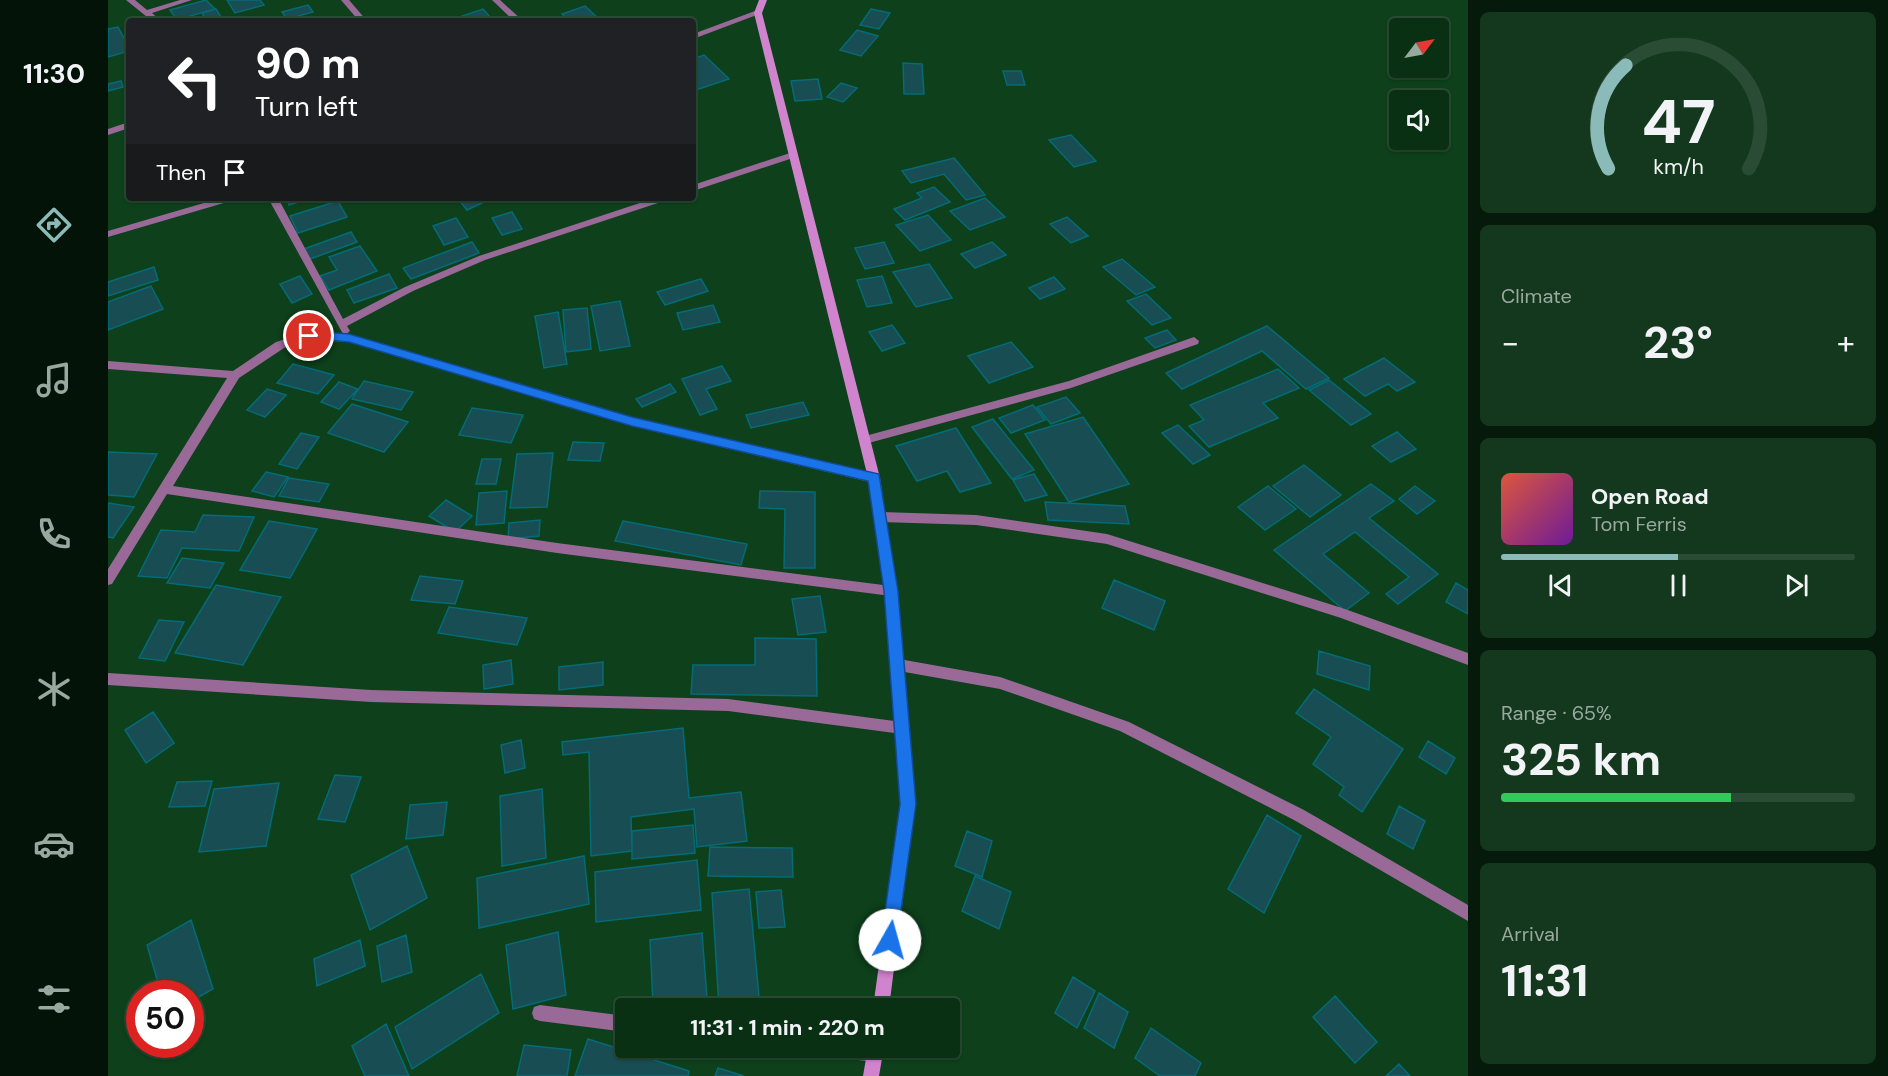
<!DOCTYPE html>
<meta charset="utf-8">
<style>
:root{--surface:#0a3014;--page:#13381d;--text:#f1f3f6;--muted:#99a9a0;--line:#2a4b34;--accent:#8bbbb9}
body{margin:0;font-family:"DM Sans",sans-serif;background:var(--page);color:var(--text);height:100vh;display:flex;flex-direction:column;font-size:22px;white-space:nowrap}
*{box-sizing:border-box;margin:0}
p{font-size:20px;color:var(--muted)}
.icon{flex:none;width:33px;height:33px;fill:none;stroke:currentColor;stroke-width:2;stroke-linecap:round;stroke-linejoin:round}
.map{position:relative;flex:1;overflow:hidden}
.sheet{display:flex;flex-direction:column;gap:12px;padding:12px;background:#061a0b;width:420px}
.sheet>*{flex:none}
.top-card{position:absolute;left:18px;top:18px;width:570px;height:183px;border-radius:6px;box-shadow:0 2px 4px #0004,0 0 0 2px var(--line);background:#202124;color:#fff;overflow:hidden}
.needle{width:39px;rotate:58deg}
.buttons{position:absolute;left:1281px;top:18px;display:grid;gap:12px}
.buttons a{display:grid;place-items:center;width:60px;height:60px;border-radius:6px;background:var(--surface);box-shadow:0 2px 4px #0004,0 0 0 2px var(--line);font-size:30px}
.speed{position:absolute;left:18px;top:980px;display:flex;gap:12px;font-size:30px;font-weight:700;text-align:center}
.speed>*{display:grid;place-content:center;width:78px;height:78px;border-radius:50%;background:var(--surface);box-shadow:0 2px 4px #0004,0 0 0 2px var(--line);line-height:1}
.speed .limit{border:9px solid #d22;background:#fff;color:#111}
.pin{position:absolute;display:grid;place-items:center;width:51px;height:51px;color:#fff;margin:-26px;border:3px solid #fff;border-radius:50%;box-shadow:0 2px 6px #0007}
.me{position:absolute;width:66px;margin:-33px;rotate:7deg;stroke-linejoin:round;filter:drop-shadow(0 0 4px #0008)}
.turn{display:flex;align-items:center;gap:21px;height:126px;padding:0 30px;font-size:27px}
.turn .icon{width:78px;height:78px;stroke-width:2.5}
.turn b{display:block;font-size:42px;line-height:51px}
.then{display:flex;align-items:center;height:57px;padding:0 30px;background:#0003;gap:12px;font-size:22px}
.big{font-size:45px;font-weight:700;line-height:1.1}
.sheet .widget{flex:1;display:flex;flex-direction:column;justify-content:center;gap:9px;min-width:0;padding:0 21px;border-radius:9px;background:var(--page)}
.sheet .dial{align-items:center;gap:0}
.dial svg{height:156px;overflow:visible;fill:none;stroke:var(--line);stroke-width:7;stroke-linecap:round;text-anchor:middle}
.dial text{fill:var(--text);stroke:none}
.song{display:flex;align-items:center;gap:18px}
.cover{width:72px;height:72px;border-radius:9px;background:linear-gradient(135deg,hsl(10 70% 55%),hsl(280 70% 35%))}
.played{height:6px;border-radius:3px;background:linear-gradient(90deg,var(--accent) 50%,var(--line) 50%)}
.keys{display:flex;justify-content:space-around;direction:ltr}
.heat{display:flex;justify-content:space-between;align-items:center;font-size:33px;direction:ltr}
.charge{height:9px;border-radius:4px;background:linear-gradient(90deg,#34c759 65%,var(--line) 0)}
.trip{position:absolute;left:507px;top:998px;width:345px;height:60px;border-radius:6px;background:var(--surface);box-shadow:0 2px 4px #0004,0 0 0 2px var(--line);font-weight:700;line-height:60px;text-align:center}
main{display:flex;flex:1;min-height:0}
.tabs{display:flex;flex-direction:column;width:108px;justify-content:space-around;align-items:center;background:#041308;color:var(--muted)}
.tabs .icon{width:42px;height:42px}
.tabs .on{color:var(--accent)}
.tabs b{font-size:27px;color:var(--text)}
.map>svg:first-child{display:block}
.building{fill:#184d54;stroke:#046b77;stroke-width:1.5}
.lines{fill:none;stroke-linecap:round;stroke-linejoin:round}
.street{fill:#996997;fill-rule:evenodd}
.secondary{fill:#d184ce;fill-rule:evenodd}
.route{fill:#1a73e8;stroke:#114b97;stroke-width:1.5}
</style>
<main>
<nav class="tabs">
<b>11:30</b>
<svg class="icon on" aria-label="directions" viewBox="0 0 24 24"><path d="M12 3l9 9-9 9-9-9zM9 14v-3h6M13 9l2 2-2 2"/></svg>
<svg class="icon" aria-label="music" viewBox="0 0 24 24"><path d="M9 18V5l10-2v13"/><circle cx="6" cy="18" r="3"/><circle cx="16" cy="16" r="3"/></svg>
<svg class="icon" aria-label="phone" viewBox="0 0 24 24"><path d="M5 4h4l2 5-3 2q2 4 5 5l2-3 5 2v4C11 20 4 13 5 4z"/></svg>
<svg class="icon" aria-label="climate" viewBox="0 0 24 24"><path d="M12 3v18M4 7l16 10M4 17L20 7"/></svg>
<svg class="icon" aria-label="car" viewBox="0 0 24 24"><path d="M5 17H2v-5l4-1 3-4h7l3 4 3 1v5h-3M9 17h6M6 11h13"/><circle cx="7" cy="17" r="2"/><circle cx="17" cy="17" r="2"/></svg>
<svg class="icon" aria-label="filters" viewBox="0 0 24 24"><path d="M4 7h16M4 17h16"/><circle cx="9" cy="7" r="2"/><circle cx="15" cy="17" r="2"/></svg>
</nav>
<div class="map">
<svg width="1360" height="1076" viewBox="0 0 1360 1076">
<rect width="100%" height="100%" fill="#0d401b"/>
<!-- building -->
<path class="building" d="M98,0L107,9L69,20L62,10Z
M119,0H152L156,5L127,13Z
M200,5L205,12L179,19L174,12Z
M477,6L493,21H462L454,14Z
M108,9L113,17L99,21L94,13Z
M375,9L382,17L358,21L354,16Z
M763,9L782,13L771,29L752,25Z
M10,27L17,40L21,38V51L0,57V29Z
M749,30L770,36L753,56L732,50Z
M596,55L621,79L585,91V59Z
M795,63L814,64L816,94H796Z
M895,71H913L917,85H899Z
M710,79L714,99L687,101L683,81Z
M13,81L15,87L0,91V84Z
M733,83L749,88L735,102L719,97Z
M963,135L988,161L966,167L941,140Z
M846,158L877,195L858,200L836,174L803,183L794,171Z
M826,187L842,202L797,220L786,209L814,198L809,193Z
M179,198H203L181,205Z
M355,198H369L374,203L359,210L351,200Z
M877,198L897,217L862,230L842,211Z
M230,201L239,217L190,233L182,216Z
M404,212L414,229L394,235L384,218Z
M820,215L843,240L812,251L788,225Z
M959,217L980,236L963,243L942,224Z
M348,218L360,237L336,245L325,226Z
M243,232L249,242L202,259L196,249Z
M364,242L371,253L303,279L295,268Z
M776,242L786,263L757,269L747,248Z
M884,242L898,255L867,268L853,254Z
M252,246L269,271L221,290L212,276L229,270L221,257Z
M1014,259L1047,287L1028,295L995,267Z
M821,264L844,298L808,307L785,272Z
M46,267L50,280L0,296V282Z
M281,274L289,288L246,303L239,290Z
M192,276L204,294L184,303L172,284Z
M774,276L784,303L759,307L749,280Z
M946,277L957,289L932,299L921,288Z
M593,279L600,291L557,305L549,292Z
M43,286L55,309L0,330V302Z
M1038,294L1063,318L1044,325L1019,301Z
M512,301L522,346L492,351L483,306Z
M605,305L612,322L575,330L569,313Z
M479,308L483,349L458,352L455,310Z
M450,312L459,364L436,368L427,316Z
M784,325L797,343L774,351L761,332Z
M1159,326L1221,378L1198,389L1154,351L1074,389L1058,373Z
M1059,330L1068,340L1047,348L1037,338Z
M903,342L925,367L881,383L860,356Z
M1276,358L1307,382L1289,391L1280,384L1257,396L1236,379Z
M185,364L226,375L210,394L169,383Z
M614,366L623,381L598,389L609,409L592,415L574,379Z
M1170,369L1191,388L1155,403L1170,418L1101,447L1081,426L1096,420L1082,405Z
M1221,380L1263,414L1243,425L1201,390Z
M256,381L305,392L293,410L244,399Z
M231,382L250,389L231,409L213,402Z
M562,384L568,392L534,407L528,399Z
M159,389L178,395L157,417L139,410Z
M958,397L972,413L943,424L929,407Z
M695,402L701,415L643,428L638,415Z
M244,404L300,422L276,452L220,433Z
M925,405L937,420L903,433L891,418Z
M364,408L415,415L403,443L351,435Z
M975,417L1021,484L961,502L917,434Z
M885,419L926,470L904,479L864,427Z
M1070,425L1102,455L1085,464L1054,433Z
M848,428L883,483L852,492L839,471L809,481L788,446Z
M1289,432L1308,449L1283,462L1264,446Z
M193,433L211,437L189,469L171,464Z
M465,442L496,443L492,461L460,460Z
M0,452L49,454L26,497L0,495Z
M445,453L439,507L402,508L409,454Z
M374,459H393L388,484H368Z
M1196,465L1233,495L1202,517L1165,486Z
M158,472L180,477L166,497L144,491Z
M926,474L939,495L917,501L905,480Z
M181,478L221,484L211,502L171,496Z
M1263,484L1286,501L1261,518L1330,574L1290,604L1278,594L1301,577L1247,532L1215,554L1261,593L1237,611L1166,550Z
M1160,486L1188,509L1157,530L1130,507Z
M1307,486L1327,501L1309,514L1291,499Z
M399,491L396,523L368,525L371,493Z
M652,491L707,492V568H676L677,509L651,508Z
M338,500L364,516L347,532L321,516Z
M937,502L1017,506L1021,524L940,520Z
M0,503L26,507L5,538L0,537Z
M95,515L146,517L131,551L74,548L59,578L30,576L53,530L87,532Z
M432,520L431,536L400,539L401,523Z
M161,521L209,529L182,578L132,570Z
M515,521L639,544L633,565L507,541Z
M74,558L116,563L102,588L59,583Z
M312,576L355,581L347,604L303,600Z
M1006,580L1057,601L1046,630L994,608Z
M1348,583L1360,590V614L1338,602Z
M108,585L173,597L135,665L67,653Z
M712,596L718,632L690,635L684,599Z
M341,607L419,618L409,645L330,633Z
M51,620L76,622L57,661L31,658Z
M647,638L708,639L709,696L583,694L585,665H647Z
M1211,651L1262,666L1261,690L1209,674Z
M403,660L405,684L376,689L375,665Z
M495,662V685L451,690V667Z
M1206,689L1295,749L1254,812L1231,795L1236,787L1205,764L1223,737L1188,713Z
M45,712L66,743L38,763L17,730Z
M575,728L581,798L633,792L639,841L589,847L586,809L523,817L524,851L483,856L481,752L455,755L454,742Z
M413,740L417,768L397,773L393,745Z
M1320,741L1347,758L1338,774L1311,757Z
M227,775L253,777L237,822L210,819Z
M104,781L97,806L61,807L69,782Z
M171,783L158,846L91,852L106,789Z
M434,789L438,858L394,866L392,796Z
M339,802L335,835L298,839L302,805Z
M1291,806L1317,821L1305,849L1279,834Z
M1159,815L1193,836L1156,913L1120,889Z
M585,825L587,853L524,859V831Z
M859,831L884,841L874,877L847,866Z
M299,846L319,898L262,930L243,875Z
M602,847L684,848L685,877L600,876Z
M476,856L481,904L371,928L369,878Z
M589,860L593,910L488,922L487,872Z
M867,876L903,892L891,929L854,911Z
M641,889L652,1008H611L604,893Z
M673,890L677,927L651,928L648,892Z
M83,920L105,989L82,1002V993H53L39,945Z
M450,932L458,995L405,1009L398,945Z
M594,933L599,998L545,1005L542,940Z
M298,935L304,972L274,982L269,946Z
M252,940L257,966L209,986L206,959Z
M373,974L391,1013L304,1069L287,1027Z
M965,977L987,991L969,1028L947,1013Z
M991,993L1020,1012L1006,1048L976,1028Z
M1227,996L1269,1042L1247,1063L1205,1017Z
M278,1024L301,1076H257L244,1046Z
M1043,1028L1093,1063L1087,1076H1052L1027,1058Z
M480,1039L581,1071L580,1076H467Z
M416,1045L463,1050L459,1076H409Z
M1291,1064L1302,1076H1278Z
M610,1068L636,1076H607Z"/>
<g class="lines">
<!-- street -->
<path class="street" d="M18,0H27L39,10L72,0H84L44,13L53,21H44Z
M233,0H241L259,21H251Z
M384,0H392L415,21H406Z
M647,11L654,13L585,39V34Z
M21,122V128L0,135V129Z
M685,152L688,153V157L585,191V185Z
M113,198H128L126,200L0,237V231Z
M160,198H170L235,319L297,287L371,256L547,198H561L559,200L377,260L305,291L239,326L242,331L238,334L524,418L766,473L772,478L766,483L524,426L241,342L201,340L176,348L131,378L65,486L449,543L783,586L787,587L789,591L787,595L783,596L449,553L59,494L4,584L0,585V569L119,378L0,369V361L125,371L168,342L201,332L235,334Z
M1086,337L1091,341L1090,344L963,388L757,444L751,440L757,436L961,381Z
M773,512L868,515L999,534L1234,608L1360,653V665L1233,618L999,544L868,525L773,522L769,520L767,517L769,514Z
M791,659L892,677L1021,722L1196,810L1360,905V921L1186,820L1012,731L892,689L791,671L786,669L784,665L786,661Z
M0,673L263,690L620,699L794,722L799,724L801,728L799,732L794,734L620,711L263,702L0,685Z
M432,1005L518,1016V1032L432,1021L426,1019L424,1013L426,1007Z
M698,1047H770L773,1048L775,1054L773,1060L767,1062L706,1055L700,1053Z"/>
<!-- secondary -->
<path class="secondary" d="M651,0H659L654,13L772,478L789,591L807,804L781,1008H765L793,804L777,591L760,478L646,13Z
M760,1047H776L771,1076H755Z"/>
</g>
<!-- route -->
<path class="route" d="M201,331L241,334L524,417L771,474L790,591L808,804L788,946L782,949L776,946L773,940L792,804L776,591L760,481L524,426L241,342L197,338L195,336Z"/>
</svg>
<div class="buttons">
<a><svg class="needle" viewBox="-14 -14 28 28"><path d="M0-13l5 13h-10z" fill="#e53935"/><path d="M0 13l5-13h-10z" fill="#99a9a0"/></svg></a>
<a><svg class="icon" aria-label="sound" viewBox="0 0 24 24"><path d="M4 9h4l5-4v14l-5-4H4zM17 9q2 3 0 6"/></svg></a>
</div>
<div class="speed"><div class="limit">50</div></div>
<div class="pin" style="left:201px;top:336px;background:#d93025"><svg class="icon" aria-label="arrive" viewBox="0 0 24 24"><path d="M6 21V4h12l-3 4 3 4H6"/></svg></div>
<svg class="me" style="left:782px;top:940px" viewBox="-20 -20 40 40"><circle r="19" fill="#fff"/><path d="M0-13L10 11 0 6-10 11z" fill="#1a73e8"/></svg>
<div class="trip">11:31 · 1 min · 220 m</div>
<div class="top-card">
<div class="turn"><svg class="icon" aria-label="left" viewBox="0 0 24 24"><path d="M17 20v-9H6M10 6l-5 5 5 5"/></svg><div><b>90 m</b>Turn left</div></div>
<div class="then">Then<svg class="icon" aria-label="arrive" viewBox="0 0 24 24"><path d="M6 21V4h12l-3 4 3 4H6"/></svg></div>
</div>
</div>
<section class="sheet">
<div class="widget dial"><svg viewBox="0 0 100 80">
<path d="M14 69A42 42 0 1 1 86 69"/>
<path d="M14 69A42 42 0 0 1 23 16" stroke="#8bbbb9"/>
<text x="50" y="56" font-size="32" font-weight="700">47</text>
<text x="50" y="72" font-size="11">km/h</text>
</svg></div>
<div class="widget"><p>Climate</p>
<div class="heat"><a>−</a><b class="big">23°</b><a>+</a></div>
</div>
<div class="widget">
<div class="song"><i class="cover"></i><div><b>Open Road</b><p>Tom Ferris</p></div></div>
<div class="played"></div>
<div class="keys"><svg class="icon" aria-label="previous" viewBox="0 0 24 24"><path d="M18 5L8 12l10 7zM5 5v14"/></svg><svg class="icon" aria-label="pause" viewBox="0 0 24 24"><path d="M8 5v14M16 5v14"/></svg><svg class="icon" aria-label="next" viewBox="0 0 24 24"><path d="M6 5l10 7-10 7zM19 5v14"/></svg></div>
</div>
<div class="widget"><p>Range · 65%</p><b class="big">325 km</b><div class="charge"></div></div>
<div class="widget"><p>Arrival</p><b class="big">11:31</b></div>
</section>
</main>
